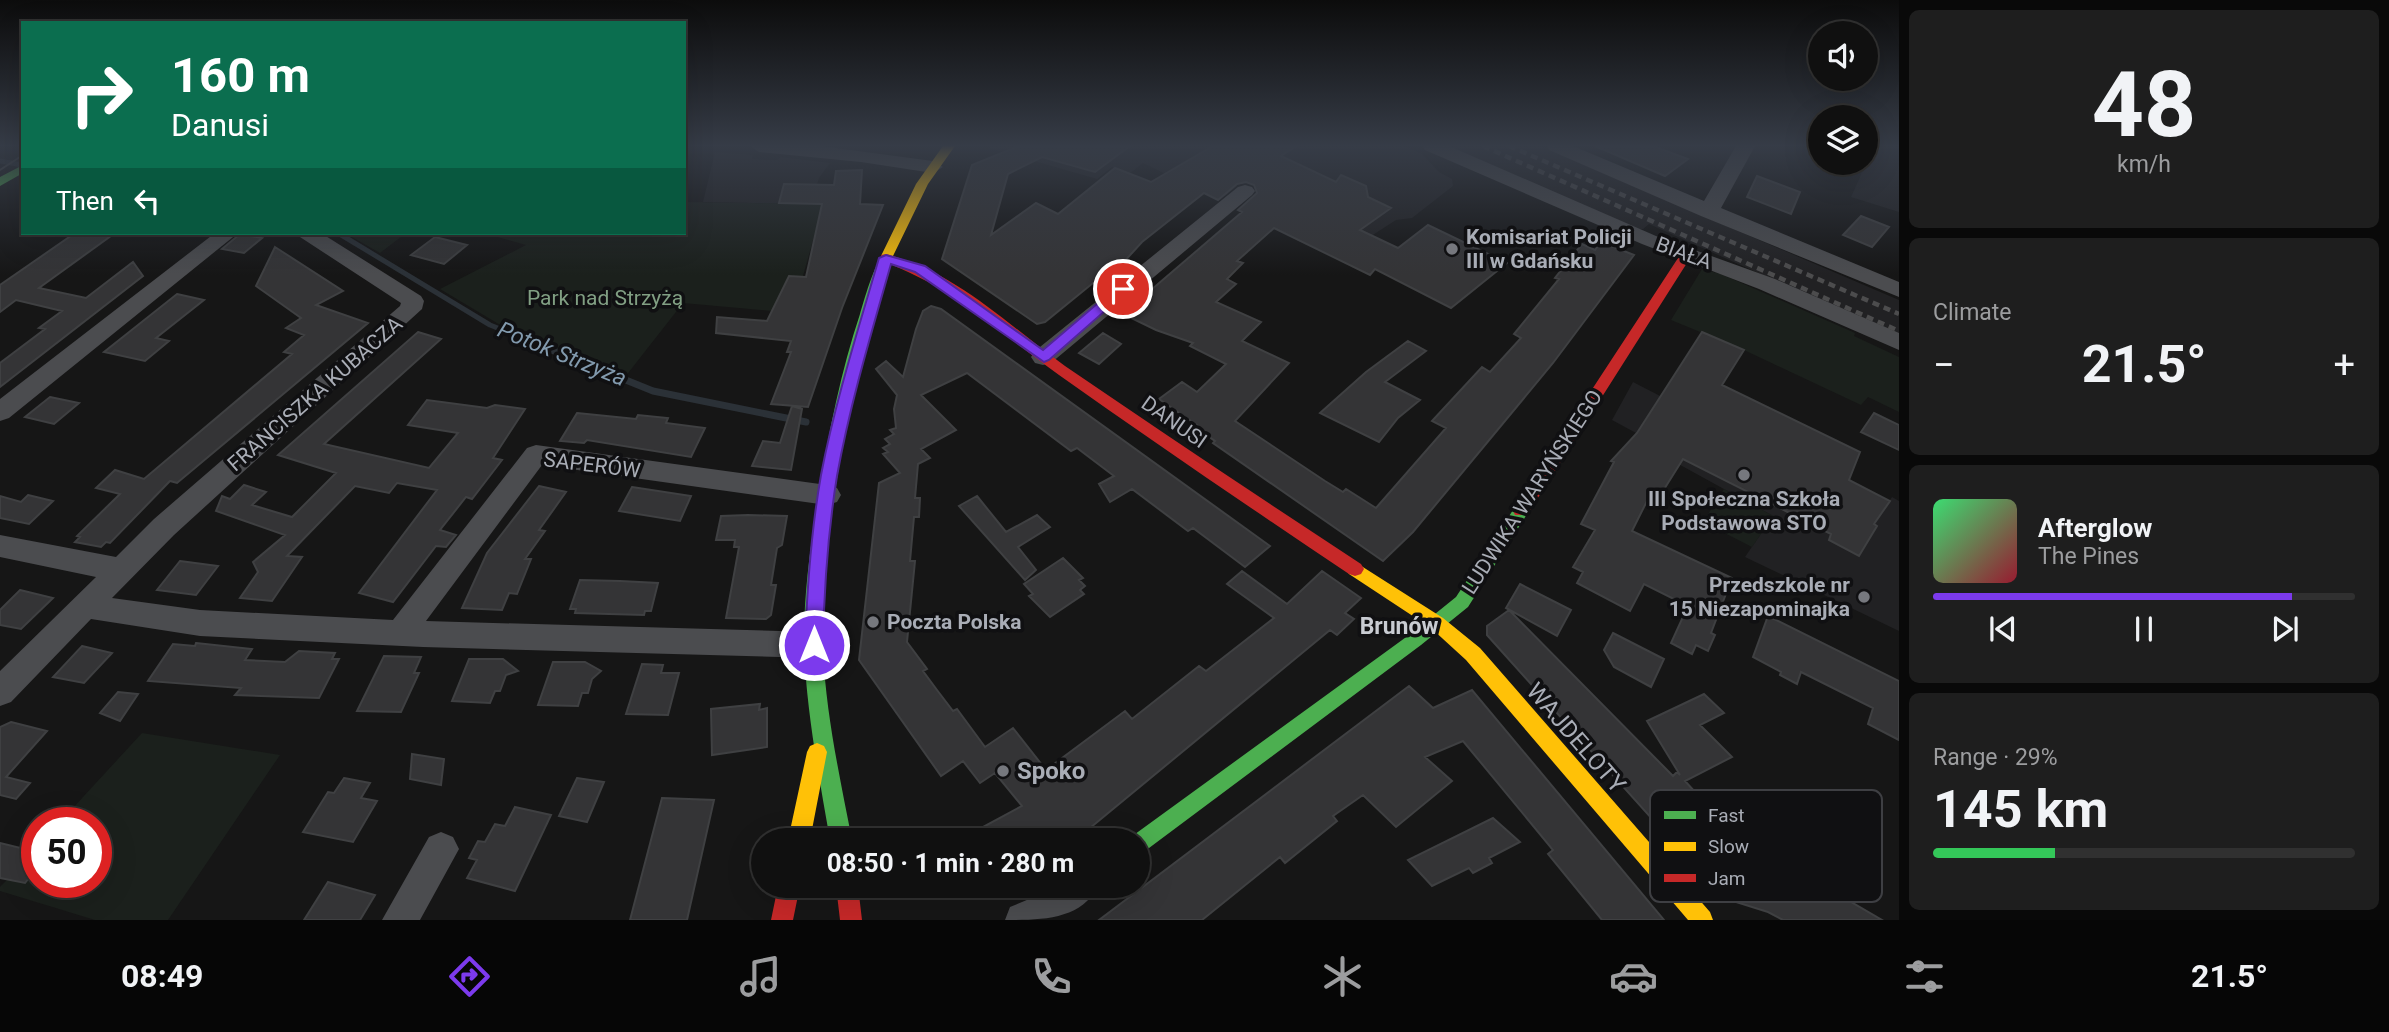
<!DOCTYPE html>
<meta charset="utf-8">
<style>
:root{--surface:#101010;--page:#1e1e1e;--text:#f1f3f6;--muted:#9c9d9f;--line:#303030;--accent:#7c3aed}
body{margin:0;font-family:Roboto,sans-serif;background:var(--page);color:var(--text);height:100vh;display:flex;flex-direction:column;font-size:26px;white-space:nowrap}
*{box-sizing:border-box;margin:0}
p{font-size:23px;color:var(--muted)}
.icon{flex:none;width:38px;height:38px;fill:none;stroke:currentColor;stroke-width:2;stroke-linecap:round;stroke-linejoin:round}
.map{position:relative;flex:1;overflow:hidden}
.sheet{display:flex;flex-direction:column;gap:10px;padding:10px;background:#090909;width:490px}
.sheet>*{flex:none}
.banner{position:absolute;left:21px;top:21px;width:665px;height:214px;border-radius:0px;box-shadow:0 7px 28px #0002,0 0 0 2px var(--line);background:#0b6e4f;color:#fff;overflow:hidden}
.controls{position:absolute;left:1808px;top:21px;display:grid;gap:14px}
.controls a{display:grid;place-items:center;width:70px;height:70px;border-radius:50%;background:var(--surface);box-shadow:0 7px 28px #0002,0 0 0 2px var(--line);font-size:35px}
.speed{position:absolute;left:21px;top:807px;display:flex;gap:14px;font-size:35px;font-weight:700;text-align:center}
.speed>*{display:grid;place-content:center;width:91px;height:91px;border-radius:50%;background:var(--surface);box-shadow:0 7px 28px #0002,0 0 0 2px var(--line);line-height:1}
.speed .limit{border:10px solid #d22;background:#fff;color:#111}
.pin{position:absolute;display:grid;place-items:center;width:60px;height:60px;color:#fff;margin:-30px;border:4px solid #fff;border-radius:50%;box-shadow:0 2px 7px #0007}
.me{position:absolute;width:77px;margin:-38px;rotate:0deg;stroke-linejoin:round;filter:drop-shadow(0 0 5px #0008)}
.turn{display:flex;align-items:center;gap:24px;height:147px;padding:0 35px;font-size:32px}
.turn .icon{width:91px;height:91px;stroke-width:2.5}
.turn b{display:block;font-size:49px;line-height:60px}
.then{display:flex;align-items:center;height:66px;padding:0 35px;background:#0003;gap:14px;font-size:26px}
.big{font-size:52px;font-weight:700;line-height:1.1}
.sheet .card{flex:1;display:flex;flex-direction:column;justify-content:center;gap:10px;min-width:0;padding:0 24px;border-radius:10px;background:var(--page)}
.sheet .dial{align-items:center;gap:0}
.dial b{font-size:91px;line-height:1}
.song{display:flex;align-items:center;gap:21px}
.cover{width:84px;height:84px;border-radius:10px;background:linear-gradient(135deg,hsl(140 70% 55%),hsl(350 70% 35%))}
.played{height:7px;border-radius:4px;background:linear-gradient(90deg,var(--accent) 85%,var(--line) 85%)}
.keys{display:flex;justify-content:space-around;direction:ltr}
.heat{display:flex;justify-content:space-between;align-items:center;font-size:38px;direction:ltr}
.charge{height:10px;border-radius:5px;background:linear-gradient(90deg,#34c759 29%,var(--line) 0)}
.trip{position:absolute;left:751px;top:828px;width:399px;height:70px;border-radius:35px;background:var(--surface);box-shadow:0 7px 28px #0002,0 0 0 2px var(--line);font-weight:700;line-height:70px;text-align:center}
.dock{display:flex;height:112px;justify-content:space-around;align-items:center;background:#060606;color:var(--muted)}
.dock .icon{width:49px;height:49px}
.dock .active{color:var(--accent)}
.dock b{font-size:32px;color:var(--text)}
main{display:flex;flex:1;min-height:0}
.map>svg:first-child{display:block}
.built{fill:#212123}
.green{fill:#1b201c}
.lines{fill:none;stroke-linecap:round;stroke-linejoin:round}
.stream-far1{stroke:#2b3137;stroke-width:5}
.stream{stroke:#2b3137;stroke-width:7}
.building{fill:#343436;stroke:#3f4042;stroke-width:2}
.street{fill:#4b4c4f;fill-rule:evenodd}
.fast{fill:#4caf50;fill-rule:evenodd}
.slow{fill:#ffc107;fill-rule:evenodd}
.jam{fill:#c62828;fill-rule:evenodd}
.tram{stroke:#4c4c4d;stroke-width:2}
.rail{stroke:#4c4c4d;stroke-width:4.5;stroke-dasharray:7 5;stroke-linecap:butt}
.route{fill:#7c3aed;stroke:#51269a;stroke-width:2}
.poi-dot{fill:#76787e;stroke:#101012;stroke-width:2.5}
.labels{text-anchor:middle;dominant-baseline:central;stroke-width:7;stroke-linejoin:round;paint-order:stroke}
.poi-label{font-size:21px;font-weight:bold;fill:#a9adb6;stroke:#101012;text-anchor:start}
.street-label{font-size:21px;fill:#a9adb6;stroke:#101012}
.park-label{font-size:21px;fill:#819f83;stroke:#101012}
.water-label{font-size:23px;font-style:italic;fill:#829aae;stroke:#101012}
.neighbourhood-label{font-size:23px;font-weight:bold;fill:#c9ccd2;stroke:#101012}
.near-street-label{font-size:24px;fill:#a9adb6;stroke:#101012}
.near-poi-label{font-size:24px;font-weight:bold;fill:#a9adb6;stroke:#101012;text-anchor:start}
.key{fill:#101012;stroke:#3e3f43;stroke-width:2}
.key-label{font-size:19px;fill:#a9adb6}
</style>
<main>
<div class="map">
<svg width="1899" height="920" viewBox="0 0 1899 920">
<rect width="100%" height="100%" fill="#161616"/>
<!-- built -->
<path class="built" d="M991,146H1405L1422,154L1439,172L1452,179L1453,186L1412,218L1396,220L1365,240L1266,169L1242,184L1236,181L1233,184L1237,186L1225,196L1218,192L1211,196L1143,163L1129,174L1112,167L1097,179L989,148Z
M1445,146H1540L1899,300V336L1649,224L1643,229H1637Z
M1874,146H1899V212L1851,197Z
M715,152L753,155L752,159L777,160L781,157L830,163L819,178L811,204L703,202Z
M1633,382L1883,511L1892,497L1899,501V631L1745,557L1773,516L1633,439L1636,433L1612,420Z"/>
<!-- green -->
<path class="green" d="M684,202L823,204L803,276H789L773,311L683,303L625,377L502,326L440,289L526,245L483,233H684Z
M345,233H406L380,253Z
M1702,269L1721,274L1855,333L1854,336L1899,357V412L1868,397L1861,405L1744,350L1671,320Z
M1724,489L1773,516L1752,547L1703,522Z
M142,733L280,755L168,920H95L0,891V887L8,879L37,868V882H96V822H60Z"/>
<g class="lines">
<!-- stream-far1 -->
<path class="stream-far1" d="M0,161L22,165
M338,233L490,325L553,350"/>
<!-- stream -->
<path class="stream" d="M549,349L653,391L806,422"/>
</g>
<!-- building -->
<path class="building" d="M1019,146H1130L1095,172L1042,157L1008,174L991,235L1036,203L1058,214L1115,168L1151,182L1213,146H1296L1281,156L1336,182L1341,175L1366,186L1368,197L1391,208L1360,230L1398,248L1428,225L1507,263L1451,308L1375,269L1370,275L1274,228L1237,261L1243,263L1227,279L1236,284L1216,302L1261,322L1242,341L1289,363L1235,421L1325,481L1343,492L1346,489L1376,508L1446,428L1432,421L1482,367L1490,372L1521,338L1514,334L1559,279L1555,278L1582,244L1595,250L1601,242L1634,255L1553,363L1413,532L1383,561L1213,443L1215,441L1196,428L1198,426L1159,399L1182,382L1197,392L1226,364L1190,346L1193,343L1156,330L1123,314L1242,212L1238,210L1257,193L1254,185L1246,182L1237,184L1218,200L1204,193L1142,242L1122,264L1097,284L1093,283L1045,322L1037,324L942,259L972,165Z
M1595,146H1653L1688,159L1665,176Z
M862,170L860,204L883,205L842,308L808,407L771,404L791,352H787L791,341L716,333L717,317L767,321L789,276L806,277L822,204L779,203L784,184L834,185L836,171Z
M1757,176L1800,192L1791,214L1747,197Z
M1861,216L1889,227L1872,247L1843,235Z
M75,233H115L39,288L86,298L133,262L143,276L0,387V363L45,329L39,328L62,311L16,300L0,312V285Z
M240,234L262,238L244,253L222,249Z
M435,237L467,245L444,264L411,255Z
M275,247L343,291L316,305L368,323L177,483L170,481L110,543L106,542L101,547L75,542L80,537L77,536L120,494L96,488L115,470L144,479L292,354L284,352L304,335L286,328L301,318L256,286Z
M177,294L204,300L156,338L169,341L145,361L104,352Z
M931,306L941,309L1270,546L1245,567L1193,528L1188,531L1132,489L1110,502L1099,484L1114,476L1077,448L1071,451L967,373L921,395L956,430L921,449L930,458L918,464L915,498H920L919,517H914L910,561H915L907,642L927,669L923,671L937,690L953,711L957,709L985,747L1013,728L1046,770L1125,711L1132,719L1199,666L1206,671L1274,618L1227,584L1242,571L1287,604L1322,571L1361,598L1345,613L1354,619L1337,635L1330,630L1090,828L1091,830L1073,840H959L1022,806L995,773L980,783L963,761L941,776L859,660L879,483L900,473L883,454L888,452L883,448L890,444L885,439L894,434L890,430L896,428L894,409L897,395L876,369L886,361L903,377L916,329L923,311Z
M418,332L441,339L324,444L429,468L458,433L408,425L427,400L487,408L495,405L525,409L493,458L502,460L472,499L466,497L440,530L456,535L446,547L436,546L393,602L359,593L437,490L397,483L389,493L355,486L287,556L302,557L272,601L240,598L258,572L253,562L285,535L216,511L222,496L230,499L244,485L266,492L252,505L292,517L336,473L278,455Z
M1702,332L1744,350L1722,385L1860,452L1849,480L1890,501L1874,524L1877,526L1859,556L1829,540L1831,534L1683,459L1658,499L1650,495L1632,531L1732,578L1711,633L1715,635L1708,651L1696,645L1692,654L1671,643L1688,606L1644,584L1630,611L1577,583L1583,572L1573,567L1595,530L1581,524L1614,462L1611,461L1637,433Z
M1103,333L1121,344L1099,364L1079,353Z
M1408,341L1426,351L1385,382L1420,400L1398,418L1379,442L1320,413L1366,372Z
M50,397L79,403L54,424L25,417Z
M792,406L802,409L791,470L752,466L763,441L780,443Z
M577,413L636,419L638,415L668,418L666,423L705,428L691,457L587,440L584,443L560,441Z
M1874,413L1899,425V450L1861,432Z
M539,486L566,492L539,530L545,531L525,559H531L517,594L509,593L502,610L462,608L487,553Z
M632,487L691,496L680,521L619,511Z
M28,495L53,501L29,524L0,518V496L21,502Z
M977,496L1006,532L1037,515L1050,527L1018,547L1036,570L1025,580L959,506Z
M748,515L787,516L782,545L777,548L771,585H776L771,615L766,619L726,618L739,547H734L735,540H716L721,516Z
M1063,558L1083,578L1079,580L1085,586L1080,590L1084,594L1050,617L1029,596L1033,594L1024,584Z
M180,561L218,566L196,595L157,590Z
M580,580L620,581L658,583L651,611H645L644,615L575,613L576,609H570Z
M1520,584L1571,610L1557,636L1506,608Z
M20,590L53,598L21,629L0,625V610Z
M1509,610L1673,776L1677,772L1680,775L1647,721L1704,694L1724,713L1700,725L1732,757L1685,781L1757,860L1786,869V864L1882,920H1783L1768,912L1723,898L1487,635V626Z
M1768,616L1899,681V740L1868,724L1873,708L1801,672L1797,684L1780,675L1781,672L1753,657Z
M1613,633L1664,659L1651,687L1614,667L1604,650Z
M196,643L252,649L245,660L285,662L299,651L335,653L332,659H339L319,698L235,695L241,688L148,681L173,644L195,646Z
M82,646L112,653L84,683L53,677Z
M384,656L421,657L414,673H419L401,712L357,711Z
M469,659H503L518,671L506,675L500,691H495L490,703L452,701Z
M553,662H585L601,671L592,679L588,693H582L578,706L538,705Z
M642,664L663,665L661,673H679L668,715L626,714Z
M1409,686L1433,708L1472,690L1664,920H1602L1548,854L1553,850L1463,741L1425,757L1452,781L1396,827L1363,795L1333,816L1337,821L1285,863L1280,857L1202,920H1099Z
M118,692L138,694L120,721L100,713Z
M760,704L759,710L767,708V747L712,755L711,709Z
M11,722L47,731L6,777L30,783L16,799L0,795V727Z
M412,754L444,759L441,785L410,779Z
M344,778L370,783L361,798L377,801L353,842L303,832L328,792L334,793Z
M577,778L604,782L587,822L559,816Z
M662,798L714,800L687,920H630Z
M515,807L551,815L515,891L467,878L477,860L469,858L478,841L485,842L495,824L505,826Z
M1493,818L1520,842L1489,858L1492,863L1473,873L1469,868L1432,886L1408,860Z
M0,843L37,852V868L25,883L0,878Z
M328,882L375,895L360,920H304Z"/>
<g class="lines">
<!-- street -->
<path class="street" d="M750,146H820L933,161L943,167L933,173L861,162L759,152Z
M1423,146H1449L1656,236L1775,279L1899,333V350L1759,289L1642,244L1425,150Z
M1547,146H1573L1704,201L1736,146H1755L1721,208L1899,282V297L1701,216L1549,150Z
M1245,185L1252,187L1255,191L1252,195L1051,363L1043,365L1035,363L1031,357L1035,351L1238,187Z
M215,233H238L9,418L0,421V399Z
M297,233H321L421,296L424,301L422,309L174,535L112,598L200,610L393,620L527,448L536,445L827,485L837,488L841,495L837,502L827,505L542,465L426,621L814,632L825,636L829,645L825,654L814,658L423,647L200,636L91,619L11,702L0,706V671L96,577L0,557V535L116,557L154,519L400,306L401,303L300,237Z
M441,832L453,837L459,849L420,920H382L429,837Z
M1050,886H1098C1081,920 1042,920 1005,920L1010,907L1034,897Z"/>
<!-- fast -->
<path class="fast" d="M23,165V173L0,186V177Z
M887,252L893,256C864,335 847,415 834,498C827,549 820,600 823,651C826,715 840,778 852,840H830C819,777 807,714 804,650C803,596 811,543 819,491C829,431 841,371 860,314C864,301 876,256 887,252Z
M1521,505L1527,507L1529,511L1468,607L1421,645L1145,851L1138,854V840H1129L1131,837L1409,635L1456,597L1515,507Z"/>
<!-- slow -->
<path class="slow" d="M943,146H955L928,184L893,256L892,259H882L881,256L916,184Z
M1355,562L1443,618L1480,648L1710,912L1713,920H1688L1466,660L1431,628L1349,574L1346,569L1349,564Z
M817,743L824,746L827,752L810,840H788L807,752L810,746Z"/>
<!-- jam -->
<path class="jam" d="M1686,251L1692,255L1527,515H1515L1513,511L1515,507L1680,255Z
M886,254C956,272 1008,325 1065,366C1163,433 1262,499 1361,564L1364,569L1361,574L1355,576L1349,574C1252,509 1155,443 1059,375C1001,334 951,285 881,261V255Z
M778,886H800L793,920H771Z
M836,886H858L862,920H840Z"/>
<!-- tram -->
<path class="tram" d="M0,170L23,155"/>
<!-- rail -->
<path class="rail" d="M1483,146L1899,331
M1509,146L1899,314"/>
</g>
<!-- sky -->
<linearGradient id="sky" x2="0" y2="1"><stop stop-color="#0c0c0c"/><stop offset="0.53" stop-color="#363c47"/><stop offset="1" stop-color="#363c47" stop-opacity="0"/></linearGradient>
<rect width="1899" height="275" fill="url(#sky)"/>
<!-- route -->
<path class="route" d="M886,255L925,266L1043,350L1118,286L1123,285L1130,289L1049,360L1044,362L915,272L891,264C871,334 850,404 837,476C828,532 824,589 823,645L820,651L814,653L807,651L805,645C807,589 811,531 821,475C835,402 858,330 879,258Z"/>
<!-- markers -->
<g class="poi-dot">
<circle cx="1452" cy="249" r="7"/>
<circle cx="1744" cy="475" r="7"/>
<circle cx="1864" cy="597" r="7"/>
<circle cx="873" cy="622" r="7"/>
<circle cx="1003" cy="771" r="7"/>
</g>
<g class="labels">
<!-- poi labels -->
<g class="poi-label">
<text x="1466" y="237">Komisariat Policji<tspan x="1466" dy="24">III w Gdańsku</tspan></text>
<text x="1744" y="499" text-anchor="middle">III Społeczna Szkoła<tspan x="1744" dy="24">Podstawowa STO</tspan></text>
<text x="1850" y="585" text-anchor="end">Przedszkole nr<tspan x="1850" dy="24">15 Niezapominajka</tspan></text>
<text x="887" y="622">Poczta Polska</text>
</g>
<!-- street labels -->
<g class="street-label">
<text transform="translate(1684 253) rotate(20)">BIAŁA</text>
<text transform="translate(315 394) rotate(-41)">FRANCISZKA KUBACZA</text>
<text transform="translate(1174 422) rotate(35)">DANUSI</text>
<text transform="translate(592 465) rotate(7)">SAPERÓW</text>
<text transform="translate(1532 492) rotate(-57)">LUDWIKA WARYŃSKIEGO</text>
</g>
<!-- park labels -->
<g class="park-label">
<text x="605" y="298">Park nad Strzyżą</text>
</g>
<!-- water labels -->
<g class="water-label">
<text transform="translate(562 354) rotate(22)">Potok Strzyża</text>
</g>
<!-- neighbourhood labels -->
<g class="neighbourhood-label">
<text x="1399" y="626">Brunów</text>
</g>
<!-- near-street labels -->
<g class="near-street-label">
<text transform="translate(1576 738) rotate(49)">WAJDELOTY</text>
</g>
<!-- near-poi labels -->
<g class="near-poi-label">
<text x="1017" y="771">Spoko</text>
</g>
</g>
<!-- legend -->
<rect x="1650" y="790" width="232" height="112" rx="10" class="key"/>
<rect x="1664" y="811" width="32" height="8" fill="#4caf50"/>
<rect x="1664" y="842" width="32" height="9" fill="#ffc107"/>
<rect x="1664" y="874" width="32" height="8" fill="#c62828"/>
<g class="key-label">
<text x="1708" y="822">Fast</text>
<text x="1708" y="853">Slow</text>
<text x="1708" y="885">Jam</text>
</g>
</svg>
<div class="controls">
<a><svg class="icon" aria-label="sound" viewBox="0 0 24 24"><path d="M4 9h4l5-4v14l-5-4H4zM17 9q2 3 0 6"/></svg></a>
<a><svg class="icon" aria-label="layers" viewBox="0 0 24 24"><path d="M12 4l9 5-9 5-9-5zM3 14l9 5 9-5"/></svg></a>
</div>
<div class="speed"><div class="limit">50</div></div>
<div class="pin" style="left:1123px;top:289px;background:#d93025"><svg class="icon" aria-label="arrive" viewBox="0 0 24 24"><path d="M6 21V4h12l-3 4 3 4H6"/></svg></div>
<svg class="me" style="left:814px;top:645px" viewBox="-20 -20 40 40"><circle r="17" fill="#7c3aed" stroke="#fff" stroke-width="3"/><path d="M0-11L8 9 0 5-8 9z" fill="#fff"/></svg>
<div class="trip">08:50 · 1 min · 280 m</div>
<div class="banner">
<div class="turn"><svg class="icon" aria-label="right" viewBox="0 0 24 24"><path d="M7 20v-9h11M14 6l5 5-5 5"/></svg><div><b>160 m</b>Danusi</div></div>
<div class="then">Then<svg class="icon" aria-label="left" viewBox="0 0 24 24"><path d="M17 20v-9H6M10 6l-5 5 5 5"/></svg></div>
</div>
</div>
<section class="sheet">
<div class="card dial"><b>48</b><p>km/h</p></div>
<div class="card"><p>Climate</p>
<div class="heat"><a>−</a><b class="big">21.5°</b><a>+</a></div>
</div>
<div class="card">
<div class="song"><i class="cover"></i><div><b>Afterglow</b><p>The Pines</p></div></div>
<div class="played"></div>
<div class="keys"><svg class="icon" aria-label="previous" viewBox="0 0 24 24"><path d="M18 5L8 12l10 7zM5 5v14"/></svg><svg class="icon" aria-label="pause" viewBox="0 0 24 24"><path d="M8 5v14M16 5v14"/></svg><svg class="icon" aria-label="next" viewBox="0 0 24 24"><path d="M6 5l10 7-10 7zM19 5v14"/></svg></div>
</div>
<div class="card"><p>Range · 29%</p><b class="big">145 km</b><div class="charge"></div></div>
</section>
</main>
<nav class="dock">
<b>08:49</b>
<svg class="icon active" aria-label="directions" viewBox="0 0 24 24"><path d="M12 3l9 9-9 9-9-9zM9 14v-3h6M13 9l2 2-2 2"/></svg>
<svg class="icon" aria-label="music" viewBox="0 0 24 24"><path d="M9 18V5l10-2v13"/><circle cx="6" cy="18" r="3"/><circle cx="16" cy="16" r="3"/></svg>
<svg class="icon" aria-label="phone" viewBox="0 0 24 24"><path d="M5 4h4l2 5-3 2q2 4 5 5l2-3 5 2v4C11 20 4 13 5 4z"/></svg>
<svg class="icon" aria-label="climate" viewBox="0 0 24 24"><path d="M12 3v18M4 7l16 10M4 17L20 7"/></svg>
<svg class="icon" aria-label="car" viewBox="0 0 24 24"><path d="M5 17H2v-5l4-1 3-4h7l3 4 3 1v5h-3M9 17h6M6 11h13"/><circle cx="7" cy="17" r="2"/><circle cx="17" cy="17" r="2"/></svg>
<svg class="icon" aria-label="filters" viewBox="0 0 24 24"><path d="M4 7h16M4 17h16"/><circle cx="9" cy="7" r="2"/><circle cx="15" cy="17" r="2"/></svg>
<b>21.5°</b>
</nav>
